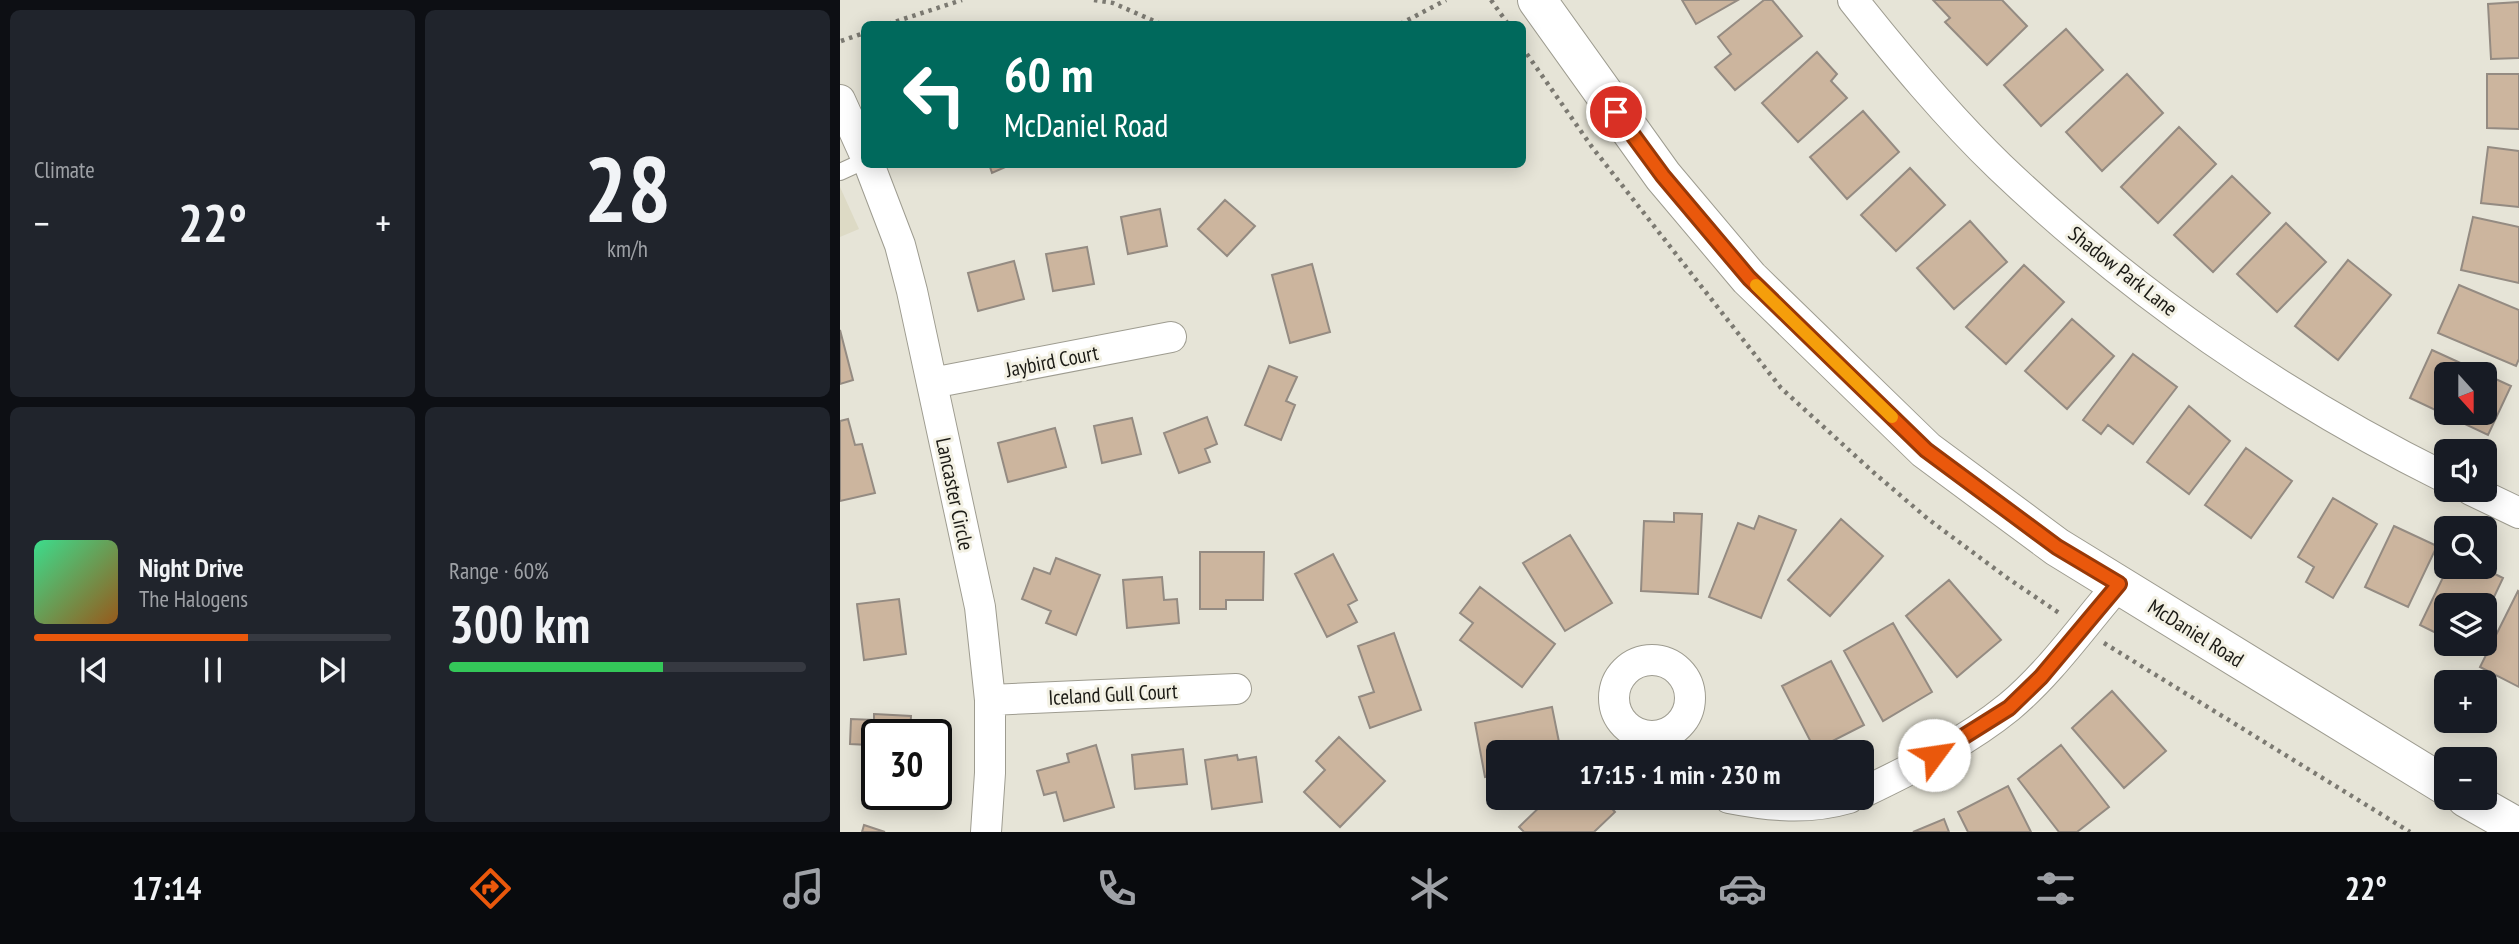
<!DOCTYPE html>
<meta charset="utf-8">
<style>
:root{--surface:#171b24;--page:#20242c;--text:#f1f3f6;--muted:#9ea1a6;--line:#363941;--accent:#ea580c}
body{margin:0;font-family:"PT Sans Narrow",sans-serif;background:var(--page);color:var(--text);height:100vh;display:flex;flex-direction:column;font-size:26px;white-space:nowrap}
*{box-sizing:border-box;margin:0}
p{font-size:23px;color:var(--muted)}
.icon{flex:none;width:38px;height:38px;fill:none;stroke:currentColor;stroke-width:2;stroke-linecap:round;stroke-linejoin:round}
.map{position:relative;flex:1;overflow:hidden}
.sheet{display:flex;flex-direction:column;gap:10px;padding:10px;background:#0d0f14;width:840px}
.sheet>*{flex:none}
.banner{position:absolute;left:21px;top:21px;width:665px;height:147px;border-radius:10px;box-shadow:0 4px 18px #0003;background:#00695c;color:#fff;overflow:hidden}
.needle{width:46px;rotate:159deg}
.tools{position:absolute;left:1594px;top:362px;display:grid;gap:14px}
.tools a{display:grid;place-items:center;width:63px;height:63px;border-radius:10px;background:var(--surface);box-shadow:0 4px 18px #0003;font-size:35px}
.speed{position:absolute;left:21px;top:719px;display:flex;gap:14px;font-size:35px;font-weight:700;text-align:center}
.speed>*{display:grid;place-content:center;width:91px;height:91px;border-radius:50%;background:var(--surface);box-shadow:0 4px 18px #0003;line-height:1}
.speed .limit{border:4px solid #111;border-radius:10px;background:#fff;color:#111}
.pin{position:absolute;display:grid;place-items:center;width:60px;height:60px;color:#fff;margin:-30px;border:4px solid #fff;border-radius:50%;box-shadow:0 2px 7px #0007}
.me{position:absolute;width:77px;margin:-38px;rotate:59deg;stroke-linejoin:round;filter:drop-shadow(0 0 5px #0008)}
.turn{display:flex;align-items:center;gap:24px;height:147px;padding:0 28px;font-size:32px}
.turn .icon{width:91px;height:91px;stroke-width:2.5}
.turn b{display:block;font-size:49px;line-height:60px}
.big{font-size:52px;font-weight:700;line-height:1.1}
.sheet .card{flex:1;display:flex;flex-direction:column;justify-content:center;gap:10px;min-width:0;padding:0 24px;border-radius:10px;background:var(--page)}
.sheet .dial{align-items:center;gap:0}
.dial b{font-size:91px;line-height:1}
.song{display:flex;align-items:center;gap:21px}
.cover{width:84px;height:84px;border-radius:10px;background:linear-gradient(135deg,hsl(150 70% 55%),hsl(30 70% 35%))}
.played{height:7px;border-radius:4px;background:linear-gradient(90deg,var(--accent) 60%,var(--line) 60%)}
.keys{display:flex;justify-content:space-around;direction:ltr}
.heat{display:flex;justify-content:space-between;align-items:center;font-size:38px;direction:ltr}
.charge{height:10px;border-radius:5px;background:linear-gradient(90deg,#34c759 60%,var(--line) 0)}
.sheet .tiles{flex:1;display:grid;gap:10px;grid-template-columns:repeat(2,1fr)}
.trip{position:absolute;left:646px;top:740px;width:388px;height:70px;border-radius:10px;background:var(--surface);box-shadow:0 4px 18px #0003;font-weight:700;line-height:70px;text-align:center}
.tabs{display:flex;height:112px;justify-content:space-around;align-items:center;background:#090b0e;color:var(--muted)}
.tabs .icon{width:49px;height:49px}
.tabs .selected{color:var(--accent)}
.tabs b{font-size:32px;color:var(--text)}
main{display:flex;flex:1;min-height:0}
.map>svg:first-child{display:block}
.built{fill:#dddac5}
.building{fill:#ccb59e;stroke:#948b82;stroke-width:2;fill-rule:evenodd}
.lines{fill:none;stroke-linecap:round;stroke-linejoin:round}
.lane-casing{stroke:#9e9c90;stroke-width:18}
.street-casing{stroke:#9e9c90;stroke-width:32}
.secondary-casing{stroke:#9e9c90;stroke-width:40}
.path{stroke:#7c7a72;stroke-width:4.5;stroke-dasharray:3.5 5;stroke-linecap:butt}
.lane{stroke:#fff;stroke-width:16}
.street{stroke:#fff;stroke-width:30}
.secondary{stroke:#fff;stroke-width:38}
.route-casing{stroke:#983908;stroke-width:18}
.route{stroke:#ea580c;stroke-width:12}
.slow{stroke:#f59e0b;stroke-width:12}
.labels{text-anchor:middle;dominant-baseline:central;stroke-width:6;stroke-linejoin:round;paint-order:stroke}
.street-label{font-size:21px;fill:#1b1a15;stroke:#f3f1e4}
</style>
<main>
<section class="sheet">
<div class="tiles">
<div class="card"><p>Climate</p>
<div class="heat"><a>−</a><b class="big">22°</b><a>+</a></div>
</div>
<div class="card dial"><b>28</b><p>km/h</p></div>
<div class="card">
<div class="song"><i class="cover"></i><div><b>Night Drive</b><p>The Halogens</p></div></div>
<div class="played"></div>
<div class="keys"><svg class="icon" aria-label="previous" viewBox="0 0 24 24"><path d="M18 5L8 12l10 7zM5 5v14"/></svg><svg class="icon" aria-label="pause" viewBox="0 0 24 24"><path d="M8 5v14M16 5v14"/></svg><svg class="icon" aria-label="next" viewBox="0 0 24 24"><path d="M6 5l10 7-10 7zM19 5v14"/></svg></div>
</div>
<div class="card"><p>Range · 60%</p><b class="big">300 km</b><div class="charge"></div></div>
</div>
</section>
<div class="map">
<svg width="1679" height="832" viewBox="0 0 1679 832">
<rect width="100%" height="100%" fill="#e6e4d7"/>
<!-- built -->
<path class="built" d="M0,187L19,229L0,237Z"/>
<!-- building -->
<path class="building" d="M842,0H898L856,24Z
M924,0H932L962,36L895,90L875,67L891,54L878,37Z
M1093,0H1162L1187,26L1147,65L1105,22L1110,18Z
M1679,2V58L1651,59L1648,4Z
M1226,29L1263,70L1201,126L1164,85Z
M977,52L997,74L991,81L1007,98L958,142L922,103Z
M1287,74L1323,113L1262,171L1226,132Z
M1647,74H1679V129L1647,128Z
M1023,111L1059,152L1007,199L970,157Z
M1339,127L1376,164L1318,223L1281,187Z
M1648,147L1679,151V207L1641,203Z
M149,164H172L152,173Z
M1070,168L1105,205L1056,251L1021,215Z
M1392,176L1430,213L1373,272L1334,235Z
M385,200L415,226L387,256L358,229Z
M320,209L327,246L288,254L281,217Z
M1633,217L1679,227V283L1621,270Z
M1130,221L1167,262L1114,309L1077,268Z
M1446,223L1486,262L1437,312L1397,274Z
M247,247L254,284L213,291L206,254Z
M1508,260L1551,295L1498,360L1455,326Z
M174,261L184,299L138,311L128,273Z
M472,264L490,332L450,343L432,275Z
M1184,265L1224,302L1166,364L1126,327Z
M1619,285L1679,310V359L1676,366L1598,333Z
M1232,319L1274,356L1227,409L1185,371Z
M0,330L13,380L0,384Z
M1592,350L1671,386L1648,435L1570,398ZM1606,374H1645V413H1606Z
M1293,354L1337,387L1293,444L1268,425L1261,434L1243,420Z
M429,366L457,377L446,401L455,405L441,440L405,425Z
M1349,406L1390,441L1349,494L1307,462Z
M367,417L377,444L365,449L370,462L339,473L324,433Z
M292,418L301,454L262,463L254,426Z
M8,419L15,445L22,444L35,493L0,501V421Z
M215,428L226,467L168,482L158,443Z
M1406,448L1452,481L1411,538L1365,505Z
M1493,498L1537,524L1493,598L1466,582L1474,567L1458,557Z
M834,513L862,514L858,594L801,591L804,521L834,522Z
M919,516L956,530L921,618L869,597L898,523L914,529Z
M1001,519L1043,556L990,616L948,580Z
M1554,526L1597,546L1568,607L1525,587Z
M730,535L772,603L725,631L683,563Z
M360,552H424L423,600H386V609H360Z
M493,554L517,600L508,605L517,622L487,637L455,574Z
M216,558L260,575L236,635L206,623L211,611L182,599L194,568L210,574Z
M1608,567H1641L1663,578L1645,616V606H1606V638L1580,625Z
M322,577L324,600L337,599L339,623L287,628L283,580Z
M1109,580L1161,640L1117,677L1066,616Z
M640,587L715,644L682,687L620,640L633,623L620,613Z
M1678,591L1679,592V687L1640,667Z
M59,599L66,654L24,660L17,604Z
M1053,623L1092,692L1043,721L1004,651Z
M554,633L581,710L530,728L519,697L534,692L518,646Z
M991,661L1024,725L975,750L942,686Z
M1272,691L1326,751L1284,788L1232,728Z
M712,707L721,752H658V774L645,777L635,723Z
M34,714L71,716L70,735H37V794H65V796L25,794L29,745L10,744L11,719L34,720Z
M499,737L545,781L500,827L464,792L485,770L476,761Z
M256,745L274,807L224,821L216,792L204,795L197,771L229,762L227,754Z
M1221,745L1269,807L1237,832H1219L1178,779Z
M343,749L347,784L295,789L292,755Z
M397,755L398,760L416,757L422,802L372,809L365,760Z
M1168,786L1191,832H1128L1118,812Z
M709,798H763L775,812L754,832H684L679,827Z
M1104,819L1109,832H1073Z
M24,825L45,832H22Z"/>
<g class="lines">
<defs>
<path id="lane" d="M0,172L24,161"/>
<path id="street" d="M1013,0C1059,58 1107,116 1160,167C1291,292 1444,398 1606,478
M0,100L24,153
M29,164L60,245L72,291L140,607L150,700V773L146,832
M92,383L331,337
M1631,490L1679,513
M774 698a38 38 0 1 1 76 0a38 38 0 1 1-76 0Z
M150,700L396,689
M1022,793C1072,769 1126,742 1169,707C1211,672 1244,624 1279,584
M889,798C930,806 968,810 1009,798"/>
<path id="secondary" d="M697,0L823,176L909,278L1086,450L1217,547L1606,786
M1626,798L1679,828"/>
</defs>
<!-- lane casing -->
<use href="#lane" class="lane-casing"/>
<!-- street casing -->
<use href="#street" class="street-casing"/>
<!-- secondary casing -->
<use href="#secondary" class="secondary-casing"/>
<!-- path -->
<path class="path" d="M254,0L273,3L321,24
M651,0L668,24
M48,24L122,0
M560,24L606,0
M1,41L24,33
M682,47L752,147L941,388L1033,472L1088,519L1166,577L1219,613
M1264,643L1570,832"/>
<!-- lane -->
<use href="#lane" class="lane"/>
<!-- street -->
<use href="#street" class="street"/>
<!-- secondary -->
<use href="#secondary" class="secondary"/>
</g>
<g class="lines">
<defs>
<path id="route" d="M776,112L823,176L909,278L1086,450L1217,547L1279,584L1201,677L1169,708L1094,755"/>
</defs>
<!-- route casing -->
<use href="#route" class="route-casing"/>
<!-- route -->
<use href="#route" class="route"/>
<!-- slow -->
<path class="slow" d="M916,285L1052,417"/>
</g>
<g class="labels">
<!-- street labels -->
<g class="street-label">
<text transform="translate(1283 271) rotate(38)">Shadow Park Lane</text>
<text transform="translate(212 361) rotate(-11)">Jaybird Court</text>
<text transform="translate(115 494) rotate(78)">Lancaster Circle</text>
<text transform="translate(1356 633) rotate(32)">McDaniel Road</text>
<text transform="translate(273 694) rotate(-3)">Iceland Gull Court</text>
</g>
</g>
</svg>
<div class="tools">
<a><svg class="needle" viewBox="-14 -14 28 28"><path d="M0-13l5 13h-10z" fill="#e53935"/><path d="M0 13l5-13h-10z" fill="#9ea1a6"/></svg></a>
<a><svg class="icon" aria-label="sound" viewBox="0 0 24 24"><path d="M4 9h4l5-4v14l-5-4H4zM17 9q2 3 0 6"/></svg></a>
<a><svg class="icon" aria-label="search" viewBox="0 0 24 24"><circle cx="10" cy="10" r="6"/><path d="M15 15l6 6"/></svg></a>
<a><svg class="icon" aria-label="layers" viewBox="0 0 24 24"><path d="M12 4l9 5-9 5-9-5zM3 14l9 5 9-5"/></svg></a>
<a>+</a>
<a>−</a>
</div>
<div class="speed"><div class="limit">30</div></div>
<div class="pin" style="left:776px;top:112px;background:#d93025"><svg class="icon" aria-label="arrive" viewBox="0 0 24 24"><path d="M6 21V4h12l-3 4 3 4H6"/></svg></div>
<svg class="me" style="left:1094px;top:755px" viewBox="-20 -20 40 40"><circle r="19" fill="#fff"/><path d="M0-13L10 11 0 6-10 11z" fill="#ea580c"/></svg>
<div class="trip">17:15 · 1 min · 230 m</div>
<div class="banner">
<div class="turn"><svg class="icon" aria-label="left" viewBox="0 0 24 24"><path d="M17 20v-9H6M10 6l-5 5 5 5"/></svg><div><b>60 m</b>McDaniel Road</div></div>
</div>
</div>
</main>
<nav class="tabs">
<b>17:14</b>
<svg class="icon selected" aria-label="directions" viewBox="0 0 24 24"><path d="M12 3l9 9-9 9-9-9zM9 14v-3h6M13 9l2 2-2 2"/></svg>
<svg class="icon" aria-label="music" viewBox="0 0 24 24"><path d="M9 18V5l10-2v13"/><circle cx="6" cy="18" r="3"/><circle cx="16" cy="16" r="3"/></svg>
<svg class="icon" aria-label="phone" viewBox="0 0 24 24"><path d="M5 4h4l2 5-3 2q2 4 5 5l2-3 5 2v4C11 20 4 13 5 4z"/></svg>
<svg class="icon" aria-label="climate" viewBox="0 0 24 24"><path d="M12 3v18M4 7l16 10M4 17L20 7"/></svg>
<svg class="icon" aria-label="car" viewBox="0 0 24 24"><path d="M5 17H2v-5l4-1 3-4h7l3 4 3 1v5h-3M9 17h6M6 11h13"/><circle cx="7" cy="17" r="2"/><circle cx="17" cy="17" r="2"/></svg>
<svg class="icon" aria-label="filters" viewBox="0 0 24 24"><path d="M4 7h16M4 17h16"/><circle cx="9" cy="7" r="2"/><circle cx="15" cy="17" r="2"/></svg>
<b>22°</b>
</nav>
